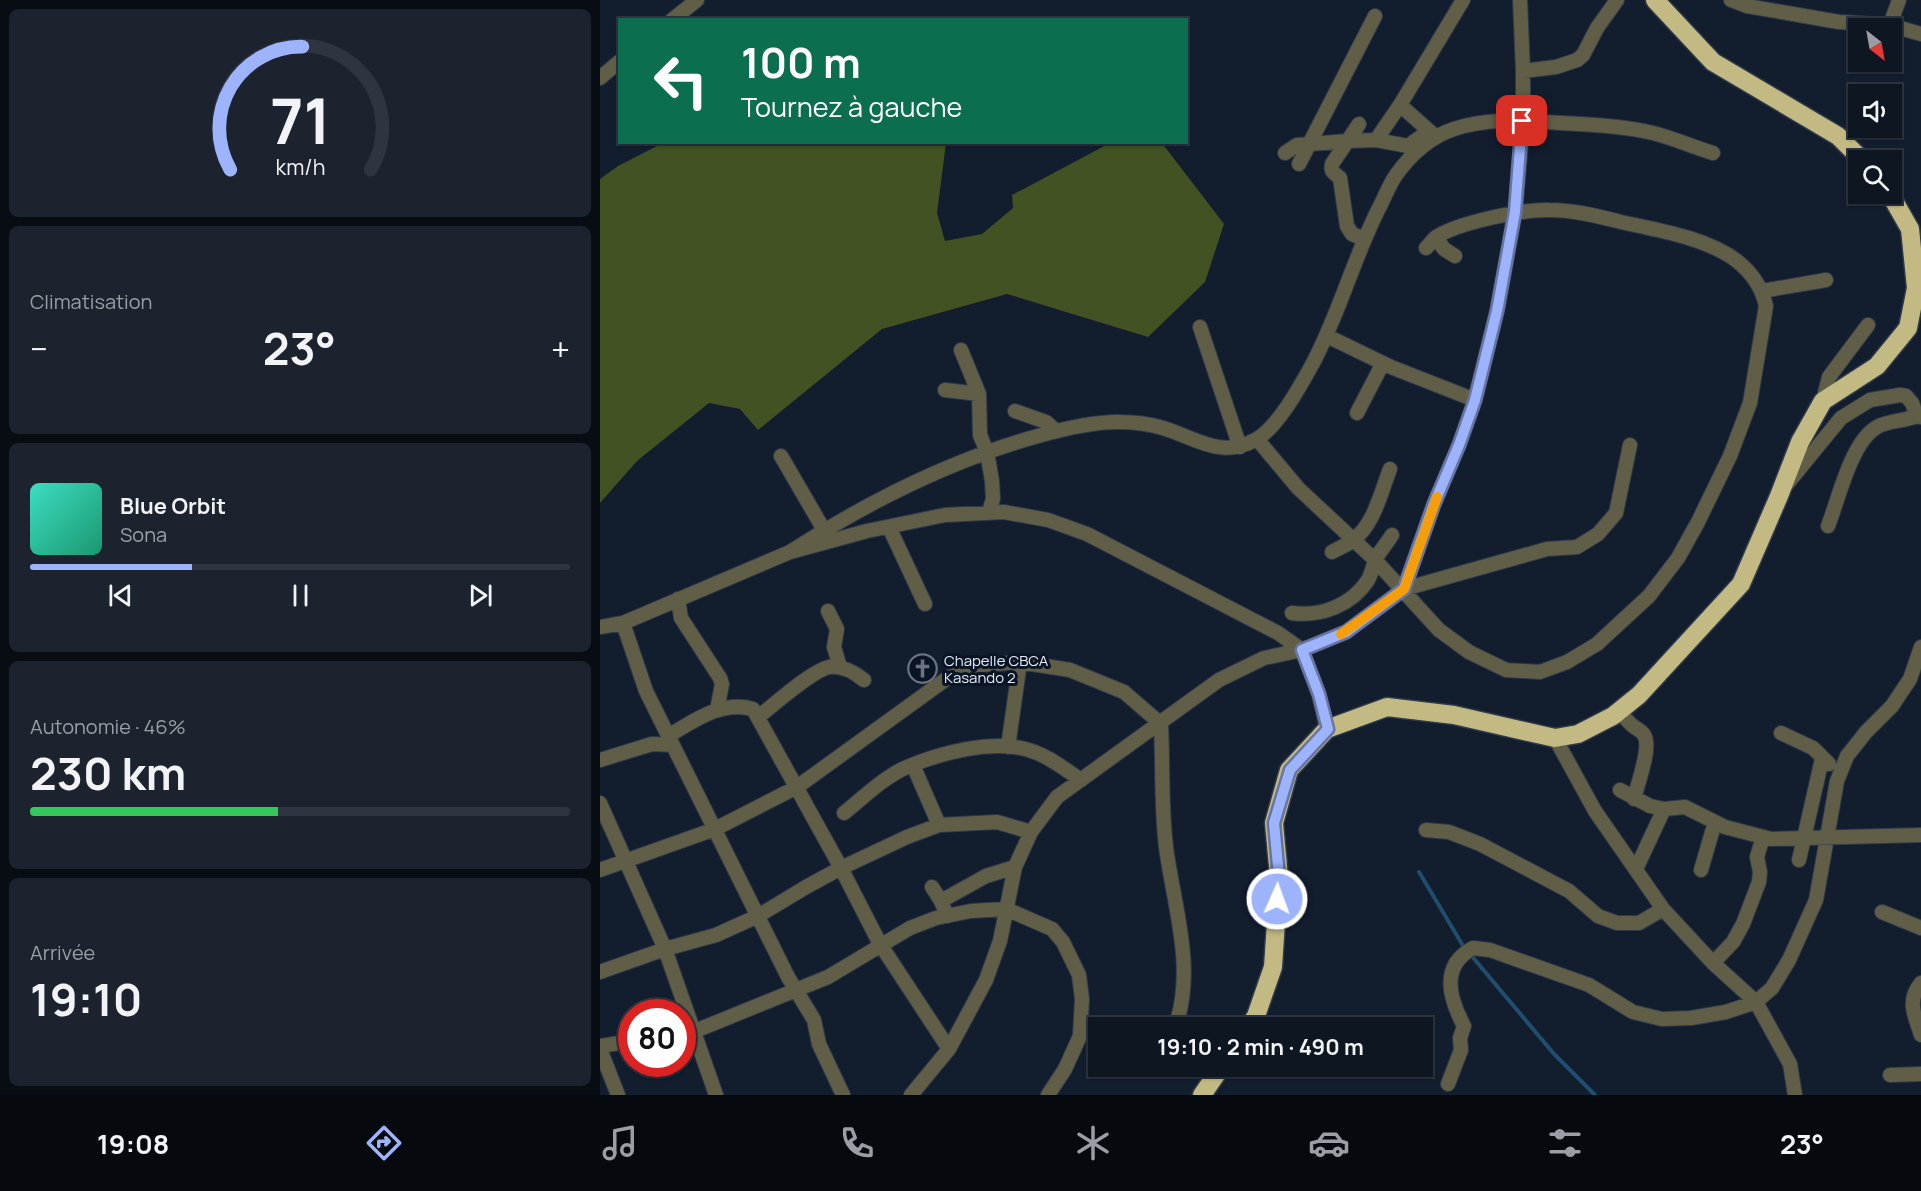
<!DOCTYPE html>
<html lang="fr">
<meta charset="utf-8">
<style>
:root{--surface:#0e1622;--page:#1c232f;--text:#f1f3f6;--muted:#9b9fa5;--line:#2e3540;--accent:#9db4fd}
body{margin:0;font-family:Manrope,sans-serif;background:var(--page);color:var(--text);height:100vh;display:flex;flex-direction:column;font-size:22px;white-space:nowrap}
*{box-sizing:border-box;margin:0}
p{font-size:20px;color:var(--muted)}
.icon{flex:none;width:33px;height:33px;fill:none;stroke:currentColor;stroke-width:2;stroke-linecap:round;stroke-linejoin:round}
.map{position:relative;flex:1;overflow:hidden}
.panel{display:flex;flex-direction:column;gap:9px;padding:9px;background:#080c13;width:600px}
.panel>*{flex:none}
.guide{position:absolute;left:18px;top:18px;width:570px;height:126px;border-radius:0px;box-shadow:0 2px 4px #0004,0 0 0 2px var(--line);background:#0b6e4f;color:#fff;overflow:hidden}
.needle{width:39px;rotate:149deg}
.fabs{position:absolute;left:1248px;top:18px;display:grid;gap:12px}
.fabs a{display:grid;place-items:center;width:54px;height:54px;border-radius:0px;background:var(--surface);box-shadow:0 2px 4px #0004,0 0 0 2px var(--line);font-size:30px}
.speed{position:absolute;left:18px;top:999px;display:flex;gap:12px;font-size:30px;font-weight:700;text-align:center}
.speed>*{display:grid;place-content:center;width:78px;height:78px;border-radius:50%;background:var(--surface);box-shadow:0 2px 4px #0004,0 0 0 2px var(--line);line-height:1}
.speed .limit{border:9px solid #d22;background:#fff;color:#111}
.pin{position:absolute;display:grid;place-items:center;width:51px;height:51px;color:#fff;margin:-26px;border-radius:12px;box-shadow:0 3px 9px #0006}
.me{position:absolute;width:66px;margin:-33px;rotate:2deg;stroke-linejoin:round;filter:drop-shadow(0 0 4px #0008)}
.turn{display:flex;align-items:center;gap:21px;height:126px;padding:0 24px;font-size:27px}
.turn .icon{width:78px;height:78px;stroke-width:2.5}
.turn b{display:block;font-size:42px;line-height:51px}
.big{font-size:45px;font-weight:700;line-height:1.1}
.panel .card{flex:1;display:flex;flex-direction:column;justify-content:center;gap:9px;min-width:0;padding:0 21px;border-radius:9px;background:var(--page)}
.panel .dial{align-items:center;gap:0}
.dial svg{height:156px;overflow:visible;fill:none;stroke:var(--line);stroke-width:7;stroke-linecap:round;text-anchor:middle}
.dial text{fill:var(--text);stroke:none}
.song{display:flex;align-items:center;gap:18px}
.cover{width:72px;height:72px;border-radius:9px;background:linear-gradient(135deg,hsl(170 70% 55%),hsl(160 70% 35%))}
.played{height:6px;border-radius:3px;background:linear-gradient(90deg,var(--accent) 30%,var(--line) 30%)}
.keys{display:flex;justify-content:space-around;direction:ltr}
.heat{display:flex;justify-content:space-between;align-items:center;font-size:33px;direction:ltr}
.charge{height:9px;border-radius:4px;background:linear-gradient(90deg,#34c759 46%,var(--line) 0)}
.trip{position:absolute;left:488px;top:1017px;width:345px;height:60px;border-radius:0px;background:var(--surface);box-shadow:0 2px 4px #0004,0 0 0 2px var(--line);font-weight:700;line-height:60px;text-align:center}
.dock{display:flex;height:96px;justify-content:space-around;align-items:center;background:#06090e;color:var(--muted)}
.dock .icon{width:42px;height:42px}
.dock .selected{color:var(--accent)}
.dock b{font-size:27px;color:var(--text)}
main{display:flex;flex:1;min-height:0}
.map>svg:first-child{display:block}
.forest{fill:#425223}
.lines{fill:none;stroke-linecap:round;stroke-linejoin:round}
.stream{stroke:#204e6e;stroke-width:4}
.street-casing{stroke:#2f3a4a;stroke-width:16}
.highway-casing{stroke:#2f3a4a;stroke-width:21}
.street{stroke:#615e48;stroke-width:14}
.highway{stroke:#c3ba83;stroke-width:18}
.route-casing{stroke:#6675a4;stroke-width:15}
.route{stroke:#9db4fd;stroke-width:10}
.slow{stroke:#f59e0b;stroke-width:10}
.labels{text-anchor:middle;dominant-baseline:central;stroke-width:6;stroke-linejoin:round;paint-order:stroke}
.poi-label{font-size:15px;fill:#e4ecf8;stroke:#091424;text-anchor:start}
</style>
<main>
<section class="panel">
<div class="card dial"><svg viewBox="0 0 100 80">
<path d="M14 69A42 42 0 1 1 86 69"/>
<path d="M14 69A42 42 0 0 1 51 6" stroke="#9db4fd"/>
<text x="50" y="56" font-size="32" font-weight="700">71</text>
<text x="50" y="72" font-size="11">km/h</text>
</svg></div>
<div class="card"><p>Climatisation</p>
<div class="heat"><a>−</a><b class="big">23°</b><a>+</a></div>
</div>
<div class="card">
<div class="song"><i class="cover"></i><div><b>Blue Orbit</b><p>Sona</p></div></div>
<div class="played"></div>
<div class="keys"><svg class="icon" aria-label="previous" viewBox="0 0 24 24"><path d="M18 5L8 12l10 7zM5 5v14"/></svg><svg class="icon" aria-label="pause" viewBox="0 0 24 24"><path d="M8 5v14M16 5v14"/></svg><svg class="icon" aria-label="next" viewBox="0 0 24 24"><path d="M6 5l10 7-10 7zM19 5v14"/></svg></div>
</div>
<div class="card"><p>Autonomie · 46%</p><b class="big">230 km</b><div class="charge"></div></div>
<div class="card"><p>Arrivée</p><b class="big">19:10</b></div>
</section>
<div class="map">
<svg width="1321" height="1095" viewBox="0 0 1321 1095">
<rect width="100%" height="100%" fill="#121d2e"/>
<!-- forest -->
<path class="forest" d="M63,143H346L337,213L345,241L382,234L413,208L412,195L510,143H562L624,224L605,282L548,337L407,294L282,329L158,430L140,409L109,403L37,461L0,503V179L18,166Z"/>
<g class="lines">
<!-- stream -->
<path class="stream" d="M819,872L865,949
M870,954L954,1054L995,1095"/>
<defs>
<path id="street" d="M1131,0L1147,6L1239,22L1290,25L1321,34
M72,20L97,0
M1290,25L1299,0
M923,71L956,67L977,60L983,55L997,28L1017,0
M0,78L20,61
M800,105L835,136
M759,124L732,164C730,173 735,173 740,178L747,226L752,234L764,239
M776,140L800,105L863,0
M685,153L697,145L748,141L776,140L808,146L829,131
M699,164L775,16
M836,237L844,249L855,256
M1162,291L1226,280
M600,327L640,447
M727,336L791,367L875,400
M361,350L379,394L380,435L387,452L392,481L393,499L389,512
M345,390L379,394
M1223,401L1229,377L1268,325
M415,411L446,422L456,431
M757,413L783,363
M657,439L698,488L775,560L839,630L869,652L906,670L940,672L967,662L997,644L1049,596L1078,558L1098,522L1130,456L1150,403L1166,306C1162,287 1152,273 1137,261C1107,238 1058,230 1021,222C997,216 974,210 949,210C924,209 855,223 835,238C832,241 829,245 826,248
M181,456L224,530
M1187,484L1241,418L1270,400L1300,395L1306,396L1312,403L1317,416L1321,417
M1228,526C1239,498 1251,442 1277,427C1287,421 1305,421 1317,416
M289,527L325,604
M190,552C266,503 351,460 438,436C463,429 491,422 517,422C531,422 550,424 563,428C596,438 620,459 655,440C677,429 701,385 713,363C739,314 753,260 778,210C784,199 789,185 796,175C811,154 830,137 854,129C888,117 925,121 962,123C992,125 1023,126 1053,133C1073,138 1093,147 1113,153
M732,552C739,548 747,545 753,540C774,525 781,492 790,469
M804,589L834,504L859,445L875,400L897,311L915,212L923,121V71L920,0
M78,599L81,618L120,678L122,684L117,710
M228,611L237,629L234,647L240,667
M692,613C721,617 752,605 768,580C772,573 773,565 776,558C781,550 787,543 792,535
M23,623L46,691L188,977L214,1020L219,1044L243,1095
M0,627L23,623L190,552L267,531L345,515L404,512L448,520L487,534L678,633L702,650L719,695L727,729
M1020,712C1024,717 1028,722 1033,726C1037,729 1042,731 1044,735C1052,747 1037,785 1034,799
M158,717C174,705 211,671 229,667C242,665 253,671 264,680
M1181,733L1213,748L1229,764
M68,736C94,721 121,700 153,709L241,868L280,944L349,1049
M955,738L995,811L1063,909L1113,963L1156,1002L1190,1064L1195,1095
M408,747L420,662
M0,760L52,744L73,745
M313,765L339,825
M1020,790L1050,806L1064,809L1085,807L1125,827L1171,839L1321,835
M0,803L65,949L116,1095
M244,813C264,797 284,777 307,767C340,753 390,740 425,749C446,754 463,768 481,780
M826,830L849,832L880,844L969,891L998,916L1017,923H1039L1063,909
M1199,860L1222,759
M1036,869L1064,809
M0,870L115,829L197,787L349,677L382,665L420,662L470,670L524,692L561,724C563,765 561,807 566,847C574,908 596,968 575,1028
M1101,870L1115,822
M332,887L341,901
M1282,912L1321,928
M347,916L341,901L386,876L415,867
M1113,963L1133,942L1143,924L1159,882L1160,872L1157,857L1163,837
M0,972L65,949L116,935L158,916L206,887L241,868L307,837L339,825L397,822L431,832
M1321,983C1306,1001 1315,1016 1321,1035
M82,1033L95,1031L228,977L310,928L336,918L371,911L406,909L452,929L463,942L479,975L482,999L480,1036L465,1069L448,1095
M0,1046L32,1041
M0,1049L18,1095
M1290,1075L1321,1074
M848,1084L861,1050L860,1038L864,1026C849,998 840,966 873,948L890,950L989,985L1033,1012L1062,1019L1091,1018L1126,1012L1156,1002L1172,988L1189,960L1216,900L1237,781L1247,756L1266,732L1292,706L1310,679L1321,647
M311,1095L349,1049L386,980L400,941L415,867L431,832L457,797L619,680L664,658L702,650L746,632L804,589L947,549L977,547L998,534L1016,513L1030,445"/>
<path id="highway" d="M1055,0L1113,62L1238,136L1262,160
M648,1028L656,1016L673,967L679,877L674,823L689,770L727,729L787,707L854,715L955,738L978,734L1013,716L1039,695L1141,584L1179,496L1200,442L1223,401L1277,366L1308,328L1316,288L1310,229L1290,194
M602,1095L622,1066"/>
</defs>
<!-- street casing -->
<use href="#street" class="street-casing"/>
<!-- highway casing -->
<use href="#highway" class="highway-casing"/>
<!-- street -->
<use href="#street" class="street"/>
<!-- highway -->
<use href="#highway" class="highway"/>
</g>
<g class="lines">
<defs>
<path id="route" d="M677,899L679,877L674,823L690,770L728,729L719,694L702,650L746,632L804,589L834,504L859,445L875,400L897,311L915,212L922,121"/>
</defs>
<!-- route casing -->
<use href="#route" class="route-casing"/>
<!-- route -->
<use href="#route" class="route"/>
<!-- slow -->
<path class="slow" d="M741,634L804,589L837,497"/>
</g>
<!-- icons -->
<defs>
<symbol id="church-ring" viewBox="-11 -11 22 22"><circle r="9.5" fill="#091424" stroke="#6b7280" stroke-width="1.5"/><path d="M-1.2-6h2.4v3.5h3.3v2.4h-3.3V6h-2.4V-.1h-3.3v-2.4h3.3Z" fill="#6b7280"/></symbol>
</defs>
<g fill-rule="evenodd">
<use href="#church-ring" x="306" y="652" width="33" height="33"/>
</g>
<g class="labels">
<!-- poi labels -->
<g class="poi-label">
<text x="344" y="660">Chapelle CBCA<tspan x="344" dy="17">Kasando 2</tspan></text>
</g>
</g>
</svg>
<div class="fabs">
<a><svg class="needle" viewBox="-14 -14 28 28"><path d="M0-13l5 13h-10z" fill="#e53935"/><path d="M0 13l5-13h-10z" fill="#9b9fa5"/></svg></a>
<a><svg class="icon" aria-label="sound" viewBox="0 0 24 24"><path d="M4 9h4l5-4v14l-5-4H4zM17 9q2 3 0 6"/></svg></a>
<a><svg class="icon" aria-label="search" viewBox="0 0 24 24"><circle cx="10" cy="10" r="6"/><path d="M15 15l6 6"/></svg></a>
</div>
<div class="speed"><div class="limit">80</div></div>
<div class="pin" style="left:922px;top:121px;background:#d93025"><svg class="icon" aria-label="arrive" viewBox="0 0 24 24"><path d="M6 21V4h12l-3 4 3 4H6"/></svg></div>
<svg class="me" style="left:677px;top:899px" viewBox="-20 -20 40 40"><circle r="17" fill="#9db4fd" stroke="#fff" stroke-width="3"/><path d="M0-11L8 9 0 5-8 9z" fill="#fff"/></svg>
<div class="trip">19:10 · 2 min · 490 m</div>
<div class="guide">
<div class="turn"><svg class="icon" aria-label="left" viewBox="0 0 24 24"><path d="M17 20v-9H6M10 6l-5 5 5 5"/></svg><div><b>100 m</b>Tournez à gauche</div></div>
</div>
</div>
</main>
<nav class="dock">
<b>19:08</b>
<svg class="icon selected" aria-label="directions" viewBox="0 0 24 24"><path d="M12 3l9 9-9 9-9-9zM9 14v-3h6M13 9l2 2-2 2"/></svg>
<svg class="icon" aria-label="music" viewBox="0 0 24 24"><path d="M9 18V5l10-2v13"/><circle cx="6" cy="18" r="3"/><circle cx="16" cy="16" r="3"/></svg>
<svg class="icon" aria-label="phone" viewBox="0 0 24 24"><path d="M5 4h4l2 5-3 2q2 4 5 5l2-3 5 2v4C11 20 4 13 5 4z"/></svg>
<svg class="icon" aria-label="climate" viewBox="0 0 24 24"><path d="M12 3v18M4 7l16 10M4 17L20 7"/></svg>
<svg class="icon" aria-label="car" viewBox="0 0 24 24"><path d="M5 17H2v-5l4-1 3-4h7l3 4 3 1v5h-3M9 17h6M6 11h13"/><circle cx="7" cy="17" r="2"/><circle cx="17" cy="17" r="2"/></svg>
<svg class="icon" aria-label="filters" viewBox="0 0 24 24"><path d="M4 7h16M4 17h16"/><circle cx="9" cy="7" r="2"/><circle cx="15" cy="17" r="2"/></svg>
<b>23°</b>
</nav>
